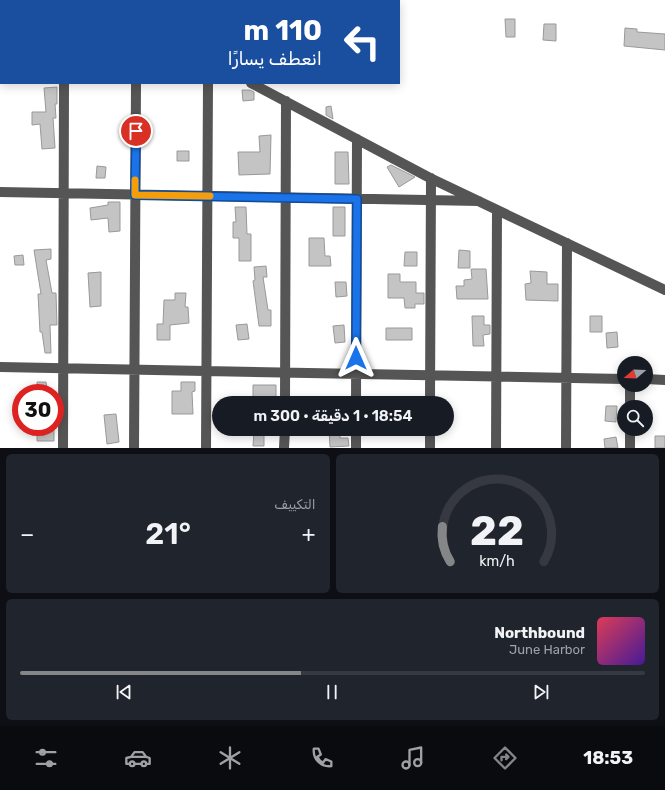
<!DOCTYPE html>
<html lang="ar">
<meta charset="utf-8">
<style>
:root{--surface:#171b24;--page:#20242c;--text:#f1f3f6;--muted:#9ea1a6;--line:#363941;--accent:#858687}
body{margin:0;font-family:Rubik,Vazirmatn,sans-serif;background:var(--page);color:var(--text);direction:rtl;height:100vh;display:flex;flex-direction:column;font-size:15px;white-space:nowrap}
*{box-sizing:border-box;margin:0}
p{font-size:13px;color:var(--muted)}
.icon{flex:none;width:22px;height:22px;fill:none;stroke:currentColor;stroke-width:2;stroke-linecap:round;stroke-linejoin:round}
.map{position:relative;height:448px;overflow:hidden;direction:ltr}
.details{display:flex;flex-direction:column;gap:6px;padding:6px;background:#0d0f14;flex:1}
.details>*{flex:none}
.banner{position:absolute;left:0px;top:0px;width:400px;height:84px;box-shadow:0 2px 10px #0003;direction:rtl;background:#1a4fa0;color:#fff;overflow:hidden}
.needle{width:26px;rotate:251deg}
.controls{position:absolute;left:617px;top:356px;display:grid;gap:8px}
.controls a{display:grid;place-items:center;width:36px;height:36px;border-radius:50%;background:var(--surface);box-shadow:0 2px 10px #0003;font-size:20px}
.speed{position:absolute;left:12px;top:384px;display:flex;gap:8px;font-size:20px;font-weight:700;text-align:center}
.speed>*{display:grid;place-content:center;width:52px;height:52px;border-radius:50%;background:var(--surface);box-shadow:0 2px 10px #0003;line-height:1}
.speed .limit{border:6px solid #d22;background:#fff;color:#111}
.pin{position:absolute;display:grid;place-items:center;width:34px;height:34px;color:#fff;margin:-17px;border:2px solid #fff;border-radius:50%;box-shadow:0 1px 4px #0007}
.me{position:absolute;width:44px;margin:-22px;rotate:0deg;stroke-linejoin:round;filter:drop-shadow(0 0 3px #0008)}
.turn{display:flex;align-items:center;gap:14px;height:84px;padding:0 12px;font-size:18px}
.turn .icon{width:52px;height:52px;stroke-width:2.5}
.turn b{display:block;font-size:28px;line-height:34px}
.big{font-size:30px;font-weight:600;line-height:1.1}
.details .tile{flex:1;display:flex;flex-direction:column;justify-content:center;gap:6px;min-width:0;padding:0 14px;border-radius:6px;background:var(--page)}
.details .dial{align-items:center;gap:0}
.dial svg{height:104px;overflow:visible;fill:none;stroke:var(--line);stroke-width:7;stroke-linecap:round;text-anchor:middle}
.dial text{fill:var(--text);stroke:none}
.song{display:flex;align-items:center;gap:12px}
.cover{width:48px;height:48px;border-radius:6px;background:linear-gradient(135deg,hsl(350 70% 55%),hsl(260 70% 35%))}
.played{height:4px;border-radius:2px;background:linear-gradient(90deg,var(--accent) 45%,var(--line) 45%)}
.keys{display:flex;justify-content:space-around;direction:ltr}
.heat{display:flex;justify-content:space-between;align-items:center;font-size:22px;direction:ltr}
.details .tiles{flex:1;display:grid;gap:6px;grid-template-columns:1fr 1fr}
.tile:last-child{grid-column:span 2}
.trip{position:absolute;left:212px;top:396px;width:242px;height:40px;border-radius:20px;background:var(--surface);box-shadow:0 2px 10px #0003;font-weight:600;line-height:40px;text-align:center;direction:rtl}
.tab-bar{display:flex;height:64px;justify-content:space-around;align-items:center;background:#090b0e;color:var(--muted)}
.tab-bar .icon{width:28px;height:28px}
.tab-bar .selected{color:var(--accent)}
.tab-bar b{font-size:18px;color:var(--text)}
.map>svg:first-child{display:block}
.building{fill:#c4c4c4;stroke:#999}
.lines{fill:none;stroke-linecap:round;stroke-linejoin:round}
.minor{stroke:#555;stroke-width:10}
.route-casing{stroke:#114b97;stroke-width:10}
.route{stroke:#1a73e8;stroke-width:7}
.slow{stroke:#f59e0b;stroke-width:7}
</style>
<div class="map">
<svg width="665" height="448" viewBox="0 0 665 448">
<rect width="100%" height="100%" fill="#fff"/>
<!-- building -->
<path class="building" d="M505,19H515V37H506Z
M544,24H556V41L543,40Z
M625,28L637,29V32L665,34V50L624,46Z
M57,87V104H55L56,118H53L55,148L42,149L40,124L32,125V112H46L44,88Z
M242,90H250L254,92V100L243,101Z
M331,106L333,119L326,115V107Z
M271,135L270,174L239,175L238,152H260L259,136Z
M177,151H189V161H177Z
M335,152H348L349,184H335Z
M391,165L415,177L399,187L387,167Z
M97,166L106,167L105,178H96Z
M108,202H120V231L109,232L108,218L91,220L90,208L108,205Z
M235,207H246L247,234H251V261H239V238H233V222H236Z
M333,207H345V236H333Z
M309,238H324L325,256H330L331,266H309Z
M51,249V259L46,260L52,293H56L57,325H50L51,353H45L42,332H40L38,294H41L34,250Z
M459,250L470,251V268H458Z
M405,252H417V266H404Z
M23,255L24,265H15L14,256Z
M266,266L267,277H263L268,310H271V326H259L253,281L255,280L254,267Z
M471,269H486L488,299H457L456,286H464V280L472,279Z
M530,271L547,272V284H558V301L526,300L525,284L531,283Z
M101,272V306L90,307L88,273Z
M388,274H400V282H416V293H424V304H415V308H405L404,298H388Z
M335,282H346L347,296L336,297Z
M175,293H186L185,307H188L189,323L170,325V340H157V324H163L164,300H175Z
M472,316H484V325H490V334L483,335L484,346H473Z
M590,316H602V332H590Z
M247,324L249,339L238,340L236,325Z
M344,325L345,342L335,343L333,326Z
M386,328H412V340H386Z
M617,332L618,347L607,348L606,333Z
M37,382H46L48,393H37Z
M181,382H195V391L192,392L193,414H172V391H181Z
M253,385H276V403H253Z
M606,406H617L616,422L605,421Z
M116,414L119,442L107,444L104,415Z
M37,427H54V441H37Z
M329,429H340V438H348L349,446L330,447Z
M254,432L264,433V446H253Z
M655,436H665V448H655Z
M616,437L618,448H605L604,439Z"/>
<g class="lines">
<!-- minor -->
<path class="minor" d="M96,0L98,1
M65,1V0
M0,14H1
M251,83L430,178L665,290
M0,192L479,201
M0,367L624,379
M646,379L665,380
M285,403L286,101
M356,403L357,139
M430,403L431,178
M630,407V385
M63,448L64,83
M134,448L136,83
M206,448L208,83
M284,448L285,429
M356,448V429
M430,448V429
M496,448L497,210
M566,448L567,243
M630,448V429"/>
</g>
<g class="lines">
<defs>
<path id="route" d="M136,131L135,195L357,199L356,358"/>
</defs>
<!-- route casing -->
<use href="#route" class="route-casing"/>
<!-- route -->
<use href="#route" class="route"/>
<!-- slow -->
<path class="slow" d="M135,180V195L210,196"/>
</g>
</svg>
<div class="controls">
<a><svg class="needle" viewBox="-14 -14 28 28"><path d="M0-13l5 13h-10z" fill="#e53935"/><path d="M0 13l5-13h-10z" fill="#9ea1a6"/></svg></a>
<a><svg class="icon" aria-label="search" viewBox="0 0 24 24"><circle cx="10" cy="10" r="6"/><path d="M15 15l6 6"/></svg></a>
</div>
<div class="speed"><div class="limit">30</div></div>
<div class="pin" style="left:136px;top:131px;background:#d93025"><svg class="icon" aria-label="arrive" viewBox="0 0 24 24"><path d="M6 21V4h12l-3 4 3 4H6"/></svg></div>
<svg class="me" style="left:356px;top:358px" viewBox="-20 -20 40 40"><path d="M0-17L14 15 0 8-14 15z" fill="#1a73e8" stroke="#fff" stroke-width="4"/></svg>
<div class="trip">18:54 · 1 دقيقة · 300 m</div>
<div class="banner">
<div class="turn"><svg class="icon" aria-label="left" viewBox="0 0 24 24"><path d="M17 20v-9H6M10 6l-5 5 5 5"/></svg><div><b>110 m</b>انعطف يسارًا</div></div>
</div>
</div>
<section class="details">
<div class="tiles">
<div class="tile dial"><svg viewBox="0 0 100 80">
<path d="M14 69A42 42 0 1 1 86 69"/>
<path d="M14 69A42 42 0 0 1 8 42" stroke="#858687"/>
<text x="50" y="56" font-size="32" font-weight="700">22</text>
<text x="50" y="72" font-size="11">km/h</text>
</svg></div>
<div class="tile"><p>التكييف</p>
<div class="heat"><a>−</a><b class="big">21°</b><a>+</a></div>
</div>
<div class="tile">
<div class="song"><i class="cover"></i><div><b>Northbound</b><p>June Harbor</p></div></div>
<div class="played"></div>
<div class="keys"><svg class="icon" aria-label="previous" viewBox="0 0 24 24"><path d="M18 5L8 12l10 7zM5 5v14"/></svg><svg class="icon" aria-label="pause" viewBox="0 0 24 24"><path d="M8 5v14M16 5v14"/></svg><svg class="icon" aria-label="next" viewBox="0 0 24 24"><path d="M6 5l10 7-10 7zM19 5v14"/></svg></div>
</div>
</div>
</section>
<nav class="tab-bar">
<b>18:53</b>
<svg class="icon selected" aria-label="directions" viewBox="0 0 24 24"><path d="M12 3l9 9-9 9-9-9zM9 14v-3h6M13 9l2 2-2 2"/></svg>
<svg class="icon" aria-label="music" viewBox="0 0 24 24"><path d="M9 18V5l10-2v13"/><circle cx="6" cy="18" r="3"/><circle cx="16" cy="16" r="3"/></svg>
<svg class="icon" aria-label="phone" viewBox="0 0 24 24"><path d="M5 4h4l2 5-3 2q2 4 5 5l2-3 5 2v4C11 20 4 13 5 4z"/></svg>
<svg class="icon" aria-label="climate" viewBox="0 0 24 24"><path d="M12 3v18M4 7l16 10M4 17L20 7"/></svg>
<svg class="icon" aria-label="car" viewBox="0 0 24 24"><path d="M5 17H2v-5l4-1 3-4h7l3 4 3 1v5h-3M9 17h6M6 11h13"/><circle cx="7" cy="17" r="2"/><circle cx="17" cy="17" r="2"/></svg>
<svg class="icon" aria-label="filters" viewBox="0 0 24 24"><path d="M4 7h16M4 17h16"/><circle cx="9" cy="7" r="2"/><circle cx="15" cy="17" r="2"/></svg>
</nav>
